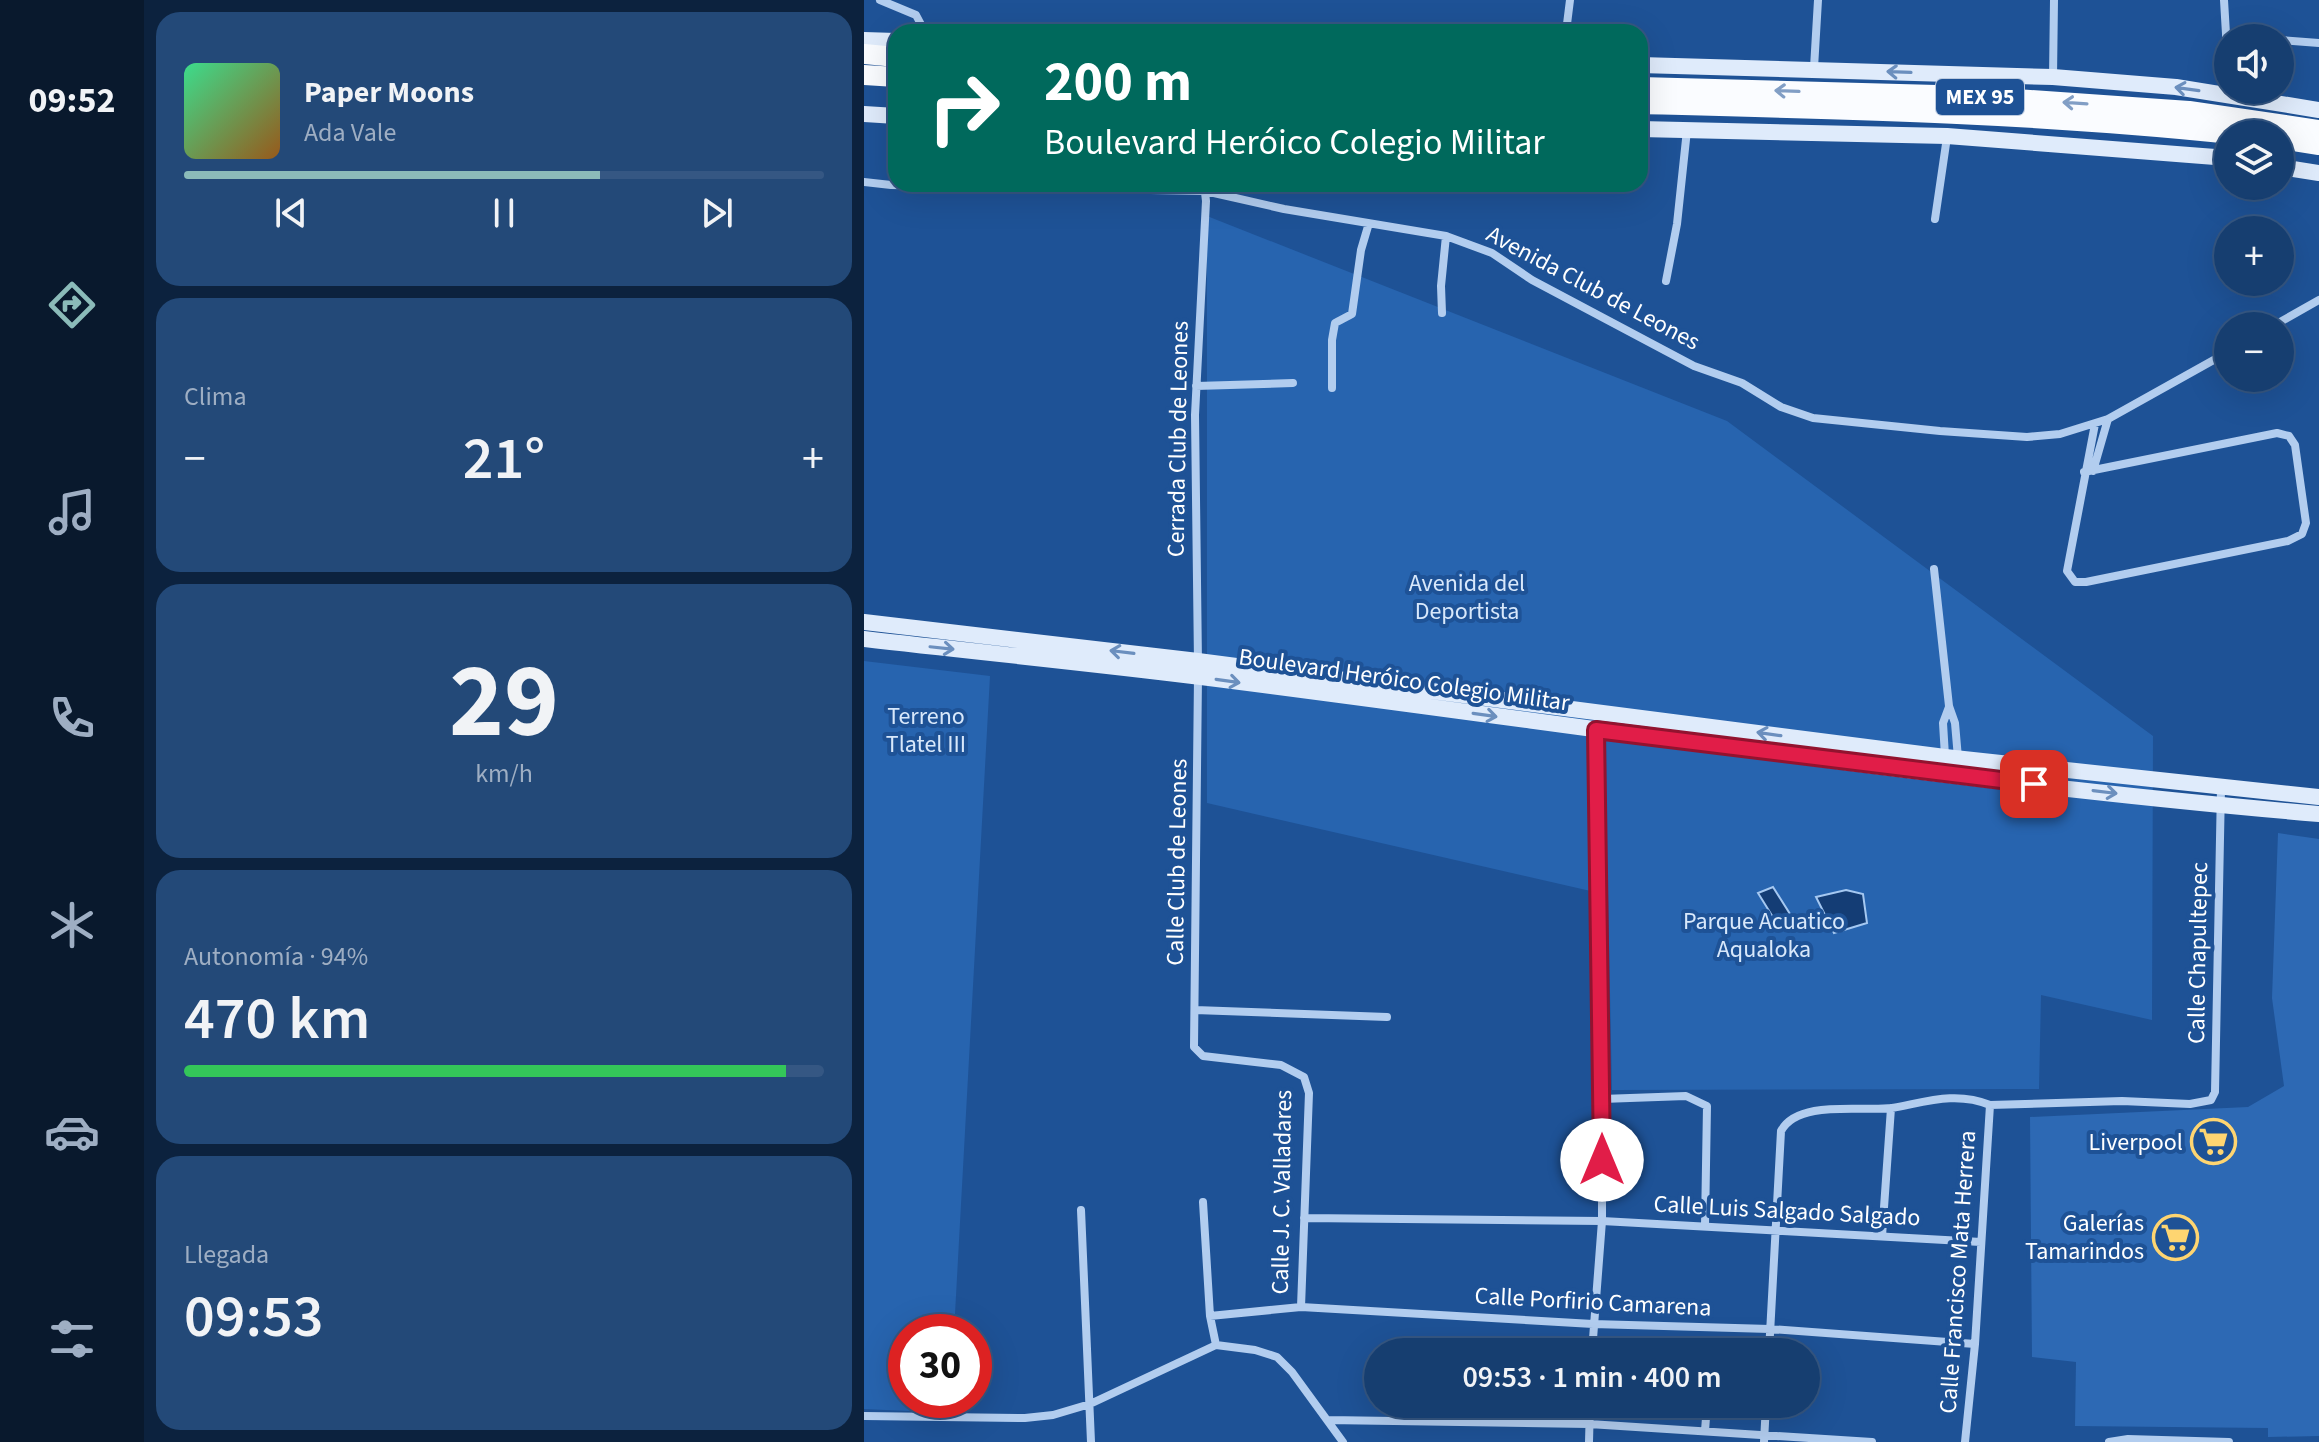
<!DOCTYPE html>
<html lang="es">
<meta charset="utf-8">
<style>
:root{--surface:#163e70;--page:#234978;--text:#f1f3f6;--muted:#9eaec3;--line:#355783;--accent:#8bbbb9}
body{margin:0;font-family:"Source Sans 3",sans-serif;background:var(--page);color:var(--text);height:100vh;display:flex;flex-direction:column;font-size:30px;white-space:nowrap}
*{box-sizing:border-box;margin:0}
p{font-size:26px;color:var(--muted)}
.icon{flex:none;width:44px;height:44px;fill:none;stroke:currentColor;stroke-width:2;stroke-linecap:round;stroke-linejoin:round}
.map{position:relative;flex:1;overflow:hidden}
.sheet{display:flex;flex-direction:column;gap:12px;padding:12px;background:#0c223e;width:720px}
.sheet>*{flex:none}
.hud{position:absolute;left:24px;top:24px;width:760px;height:168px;border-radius:24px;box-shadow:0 8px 32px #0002,0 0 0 2px var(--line);background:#00695c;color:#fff;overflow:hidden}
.buttons{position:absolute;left:1350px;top:24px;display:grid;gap:16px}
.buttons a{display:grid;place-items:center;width:80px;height:80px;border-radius:50%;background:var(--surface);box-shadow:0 8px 32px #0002,0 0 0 2px var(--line);font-size:40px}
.speed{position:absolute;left:24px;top:1314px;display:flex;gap:16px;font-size:40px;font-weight:700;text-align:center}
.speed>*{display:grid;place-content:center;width:104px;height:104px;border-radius:50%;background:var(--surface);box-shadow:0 8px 32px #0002,0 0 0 2px var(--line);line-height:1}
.speed .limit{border:12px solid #d22;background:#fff;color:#111}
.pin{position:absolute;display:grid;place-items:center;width:68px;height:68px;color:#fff;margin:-34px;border-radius:16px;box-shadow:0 4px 12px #0006}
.me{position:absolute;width:88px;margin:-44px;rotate:0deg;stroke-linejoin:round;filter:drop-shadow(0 0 6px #0008)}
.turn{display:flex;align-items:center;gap:28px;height:168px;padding:0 24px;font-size:36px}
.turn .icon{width:104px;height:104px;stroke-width:2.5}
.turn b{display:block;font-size:56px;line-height:68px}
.big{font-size:60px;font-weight:600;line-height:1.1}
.sheet .widget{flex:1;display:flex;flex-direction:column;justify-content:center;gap:12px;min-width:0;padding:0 28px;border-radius:24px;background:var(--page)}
.sheet .dial{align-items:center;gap:0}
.dial b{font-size:104px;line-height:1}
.song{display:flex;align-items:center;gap:24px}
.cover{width:96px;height:96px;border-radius:12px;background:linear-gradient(135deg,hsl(150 70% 55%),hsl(30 70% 35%))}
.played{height:8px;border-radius:4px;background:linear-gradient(90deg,var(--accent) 65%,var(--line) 65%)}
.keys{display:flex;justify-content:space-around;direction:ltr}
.heat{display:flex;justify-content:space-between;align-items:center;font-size:44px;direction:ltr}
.charge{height:12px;border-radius:6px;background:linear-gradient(90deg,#34c759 94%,var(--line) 0)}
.trip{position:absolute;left:500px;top:1338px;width:456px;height:80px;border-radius:40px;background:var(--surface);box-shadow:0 8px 32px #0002,0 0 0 2px var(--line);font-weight:600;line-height:80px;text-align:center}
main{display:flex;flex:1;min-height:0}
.tab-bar{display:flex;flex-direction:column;width:144px;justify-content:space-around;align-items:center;background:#09192d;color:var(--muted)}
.tab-bar .icon{width:56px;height:56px}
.tab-bar .on{color:var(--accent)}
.tab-bar b{font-size:36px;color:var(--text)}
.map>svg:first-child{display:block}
.green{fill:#2764af}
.water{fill:#143d75;stroke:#a5c8f1;stroke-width:2}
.building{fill:#2d69b4}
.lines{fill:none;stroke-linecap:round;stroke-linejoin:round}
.street{stroke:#b2cdef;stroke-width:8}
.secondary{stroke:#dfebfb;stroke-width:16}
.primary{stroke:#fafcff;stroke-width:20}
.oneway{stroke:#6b8fbe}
.oneway2{stroke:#819ec5}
.route-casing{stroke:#92132f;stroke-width:20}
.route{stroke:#e11d48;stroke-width:14}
.labels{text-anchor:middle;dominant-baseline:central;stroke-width:8;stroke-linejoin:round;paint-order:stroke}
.shield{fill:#1e5296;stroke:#bccbe0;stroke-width:2}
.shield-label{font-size:22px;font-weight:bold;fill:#fff}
.street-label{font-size:24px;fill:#fff;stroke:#1e5296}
.park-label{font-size:24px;fill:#d8e8fb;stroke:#1e5296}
.poi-label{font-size:24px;fill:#fff;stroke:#1e5296;text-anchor:end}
</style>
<main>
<nav class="tab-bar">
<b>09:52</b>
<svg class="icon on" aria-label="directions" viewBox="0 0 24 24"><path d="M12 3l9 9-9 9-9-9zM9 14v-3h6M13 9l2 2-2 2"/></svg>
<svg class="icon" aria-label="music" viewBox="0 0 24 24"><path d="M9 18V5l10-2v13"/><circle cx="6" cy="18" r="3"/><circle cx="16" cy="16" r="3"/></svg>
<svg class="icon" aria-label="phone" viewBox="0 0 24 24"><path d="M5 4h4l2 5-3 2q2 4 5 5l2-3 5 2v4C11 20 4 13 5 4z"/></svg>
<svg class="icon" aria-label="climate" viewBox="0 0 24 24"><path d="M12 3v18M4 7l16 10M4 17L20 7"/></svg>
<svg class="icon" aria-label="car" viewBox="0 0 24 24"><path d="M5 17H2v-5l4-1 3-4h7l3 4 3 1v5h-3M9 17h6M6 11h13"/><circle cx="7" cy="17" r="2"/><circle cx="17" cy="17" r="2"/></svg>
<svg class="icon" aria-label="filters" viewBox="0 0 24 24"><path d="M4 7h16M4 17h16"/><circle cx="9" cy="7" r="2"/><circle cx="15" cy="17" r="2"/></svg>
</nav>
<section class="sheet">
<div class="widget">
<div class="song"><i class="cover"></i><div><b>Paper Moons</b><p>Ada Vale</p></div></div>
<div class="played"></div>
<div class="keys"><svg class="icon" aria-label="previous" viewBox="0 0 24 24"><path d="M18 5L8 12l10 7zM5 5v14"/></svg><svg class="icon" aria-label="pause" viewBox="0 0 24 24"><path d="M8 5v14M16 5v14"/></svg><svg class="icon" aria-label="next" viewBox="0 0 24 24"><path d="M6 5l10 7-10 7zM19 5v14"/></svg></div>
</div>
<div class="widget"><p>Clima</p>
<div class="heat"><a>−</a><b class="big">21°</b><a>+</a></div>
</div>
<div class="widget dial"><b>29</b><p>km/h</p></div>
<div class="widget"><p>Autonomía · 94%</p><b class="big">470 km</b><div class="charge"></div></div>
<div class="widget"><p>Llegada</p><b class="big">09:53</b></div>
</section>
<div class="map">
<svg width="1455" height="1442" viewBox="0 0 1455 1442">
<rect width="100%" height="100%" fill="#1e5296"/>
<!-- green -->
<path class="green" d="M343,216L863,421L1289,736L1288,1020L1177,995L1175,1089L748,1090L744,895L343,803Z
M0,661L126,676L90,1332H42V1400H87V1413L0,1409Z"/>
<!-- water -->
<path class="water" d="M909,887L926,914L912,922L894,893Z
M982,890L999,894L1003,923L970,933L952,897Z"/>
<!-- building -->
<path class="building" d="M1414,833L1455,839V1436L1404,1437V1428L1211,1426L1212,1362L1168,1357L1166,1117L1384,1107L1420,1086L1408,998Z"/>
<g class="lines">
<!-- street -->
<path class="street" d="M16,0L52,15L61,32
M1360,0L1364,68
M702,32L706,0
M1362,36L1386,38
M1416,40L1455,43
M950,68L954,0
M1189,77L1190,0
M0,182L27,185L341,191L420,209L582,236L628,253L668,280L830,366L878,383L917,407L949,418L1076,431L1163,437L1196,434L1244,419L1364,352
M1071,219L1083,137
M802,281L813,224L823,130
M578,313L577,286L582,236
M1409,326L1455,300
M332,386L429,383
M468,388V340L471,323L488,314L497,250L505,223
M1229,471L1244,419
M1220,472L1413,433L1425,436L1431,445L1442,523L1438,534L1424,541L1222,582H1211L1203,571L1231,424
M1070,569L1085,706L1091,723L1094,758
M334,663L331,415L342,201L340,184
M334,676L330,1047L339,1056L417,1065L440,1077L445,1093L437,1307
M1081,756L1079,723L1085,707
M331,1010L523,1017
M738,1099L822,1096L843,1106L841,1225
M339,1202L346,1316L352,1345
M217,1210L227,1442
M440,1218L738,1221L1117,1242
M1018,1236L1027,1108
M346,1316L437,1307L729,1324L906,1329L1111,1344
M728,1352L738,1221V1099L732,730
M905,1352L917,1131C934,1099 998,1112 1028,1108C1062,1102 1092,1091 1126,1105L1258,1101L1326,1104L1347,1100L1351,1092L1357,788
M0,1416L161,1418L189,1415L226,1404L352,1345L391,1350L413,1357L428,1372L479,1442
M464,1420L725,1424L1008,1442
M841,1431L843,1404
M725,1442L726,1404
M900,1442L902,1404
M1101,1442L1111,1344L1126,1105
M1245,1442L1264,1439L1365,1442"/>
<!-- secondary -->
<path class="secondary" d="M0,40L32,41
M776,65L1189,77L1312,87L1455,110
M0,114L32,116
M776,129L1083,136L1364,158
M1416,167L1455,173
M0,622L334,661L1081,757L1455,797
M0,639C112,652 225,663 337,677C709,724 1081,782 1455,814"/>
<!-- primary -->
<path class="primary" d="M0,54L32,57
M0,75L32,77
M776,87L1110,96L1325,111L1455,130
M776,104C973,109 1170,113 1367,134
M1416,139L1455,145"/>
</g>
<!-- one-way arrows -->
<defs><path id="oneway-shaft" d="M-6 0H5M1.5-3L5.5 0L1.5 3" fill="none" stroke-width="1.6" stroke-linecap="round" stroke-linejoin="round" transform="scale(2)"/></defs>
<g class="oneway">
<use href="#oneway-shaft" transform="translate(1035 72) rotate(-178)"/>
<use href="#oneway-shaft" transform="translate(1323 89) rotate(-172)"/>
<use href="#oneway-shaft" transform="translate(78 648) rotate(6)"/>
<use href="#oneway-shaft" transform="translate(258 652) rotate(-173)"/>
<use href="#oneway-shaft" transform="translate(364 681) rotate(8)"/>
<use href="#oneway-shaft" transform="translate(621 715) rotate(8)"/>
<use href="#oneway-shaft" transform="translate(905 734) rotate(-172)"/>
<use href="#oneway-shaft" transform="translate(1241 792) rotate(7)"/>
</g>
<g class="oneway2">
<use href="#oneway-shaft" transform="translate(923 91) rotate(-178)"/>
<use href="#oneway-shaft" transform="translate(1211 103) rotate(-176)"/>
</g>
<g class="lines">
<defs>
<path id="route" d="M738,1160L732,730L1170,784"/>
</defs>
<!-- route casing -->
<use href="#route" class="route-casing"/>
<!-- route -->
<use href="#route" class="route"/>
</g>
<!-- icons -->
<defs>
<symbol id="supermarket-ring" viewBox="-11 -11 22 22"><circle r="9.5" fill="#1e5296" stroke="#fed571" stroke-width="1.5"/><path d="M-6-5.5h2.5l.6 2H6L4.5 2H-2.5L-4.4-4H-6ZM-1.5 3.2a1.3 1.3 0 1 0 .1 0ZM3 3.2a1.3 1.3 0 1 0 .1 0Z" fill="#fed571"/></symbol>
</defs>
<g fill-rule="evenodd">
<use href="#supermarket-ring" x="1324" y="1116" width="51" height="51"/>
<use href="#supermarket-ring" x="1286" y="1212" width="51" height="51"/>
</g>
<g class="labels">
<!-- shield labels -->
<rect class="shield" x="1072" y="79" width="88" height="36" rx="6"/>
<g class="shield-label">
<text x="1116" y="97">MEX 95</text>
</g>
<!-- street labels -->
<g class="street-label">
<text transform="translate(729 288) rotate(28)">Avenida Club de Leones</text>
<text transform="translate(314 439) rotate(-89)">Cerrada Club de Leones</text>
<text transform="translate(540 680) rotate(8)">Boulevard Heróico Colegio Militar</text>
<text transform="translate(313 862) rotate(-89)">Calle Club de Leones</text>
<text transform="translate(1334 953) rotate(-89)">Calle Chapultepec</text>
<text transform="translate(418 1192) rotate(-89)">Calle J. C. Valladares</text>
<text transform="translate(923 1211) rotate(3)">Calle Luis Salgado Salgado</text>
<text transform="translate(1094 1272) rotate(-86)">Calle Francisco Mata Herrera</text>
<text transform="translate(729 1302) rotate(3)">Calle Porfirio Camarena</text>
</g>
<!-- park labels -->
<g class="park-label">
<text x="603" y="583">Avenida del<tspan x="603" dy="28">Deportista</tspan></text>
<text x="62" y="716">Terreno<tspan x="62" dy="28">Tlatel III</tspan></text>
<text x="900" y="921">Parque Acuatico<tspan x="900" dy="28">Aqualoka</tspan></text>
</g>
<!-- poi labels -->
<g class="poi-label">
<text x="1319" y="1142">Liverpool</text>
<text x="1280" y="1223">Galerías<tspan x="1280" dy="28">Tamarindos</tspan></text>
</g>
</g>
</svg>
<div class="buttons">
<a><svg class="icon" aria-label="sound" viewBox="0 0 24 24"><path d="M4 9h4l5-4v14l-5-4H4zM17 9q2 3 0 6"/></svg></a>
<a><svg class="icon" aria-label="layers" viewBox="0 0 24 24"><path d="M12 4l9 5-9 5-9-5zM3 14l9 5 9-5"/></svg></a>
<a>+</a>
<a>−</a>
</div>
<div class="speed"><div class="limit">30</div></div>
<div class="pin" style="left:1170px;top:784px;background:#d93025"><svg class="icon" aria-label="arrive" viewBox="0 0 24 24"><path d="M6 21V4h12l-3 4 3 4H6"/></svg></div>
<svg class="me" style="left:738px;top:1160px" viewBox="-20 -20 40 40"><circle r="19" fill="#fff"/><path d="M0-13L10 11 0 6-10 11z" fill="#e11d48"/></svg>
<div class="trip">09:53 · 1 min · 400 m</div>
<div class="hud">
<div class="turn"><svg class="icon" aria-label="right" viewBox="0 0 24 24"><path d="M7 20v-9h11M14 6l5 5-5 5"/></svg><div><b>200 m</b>Boulevard Heróico Colegio Militar</div></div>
</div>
</div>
</main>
